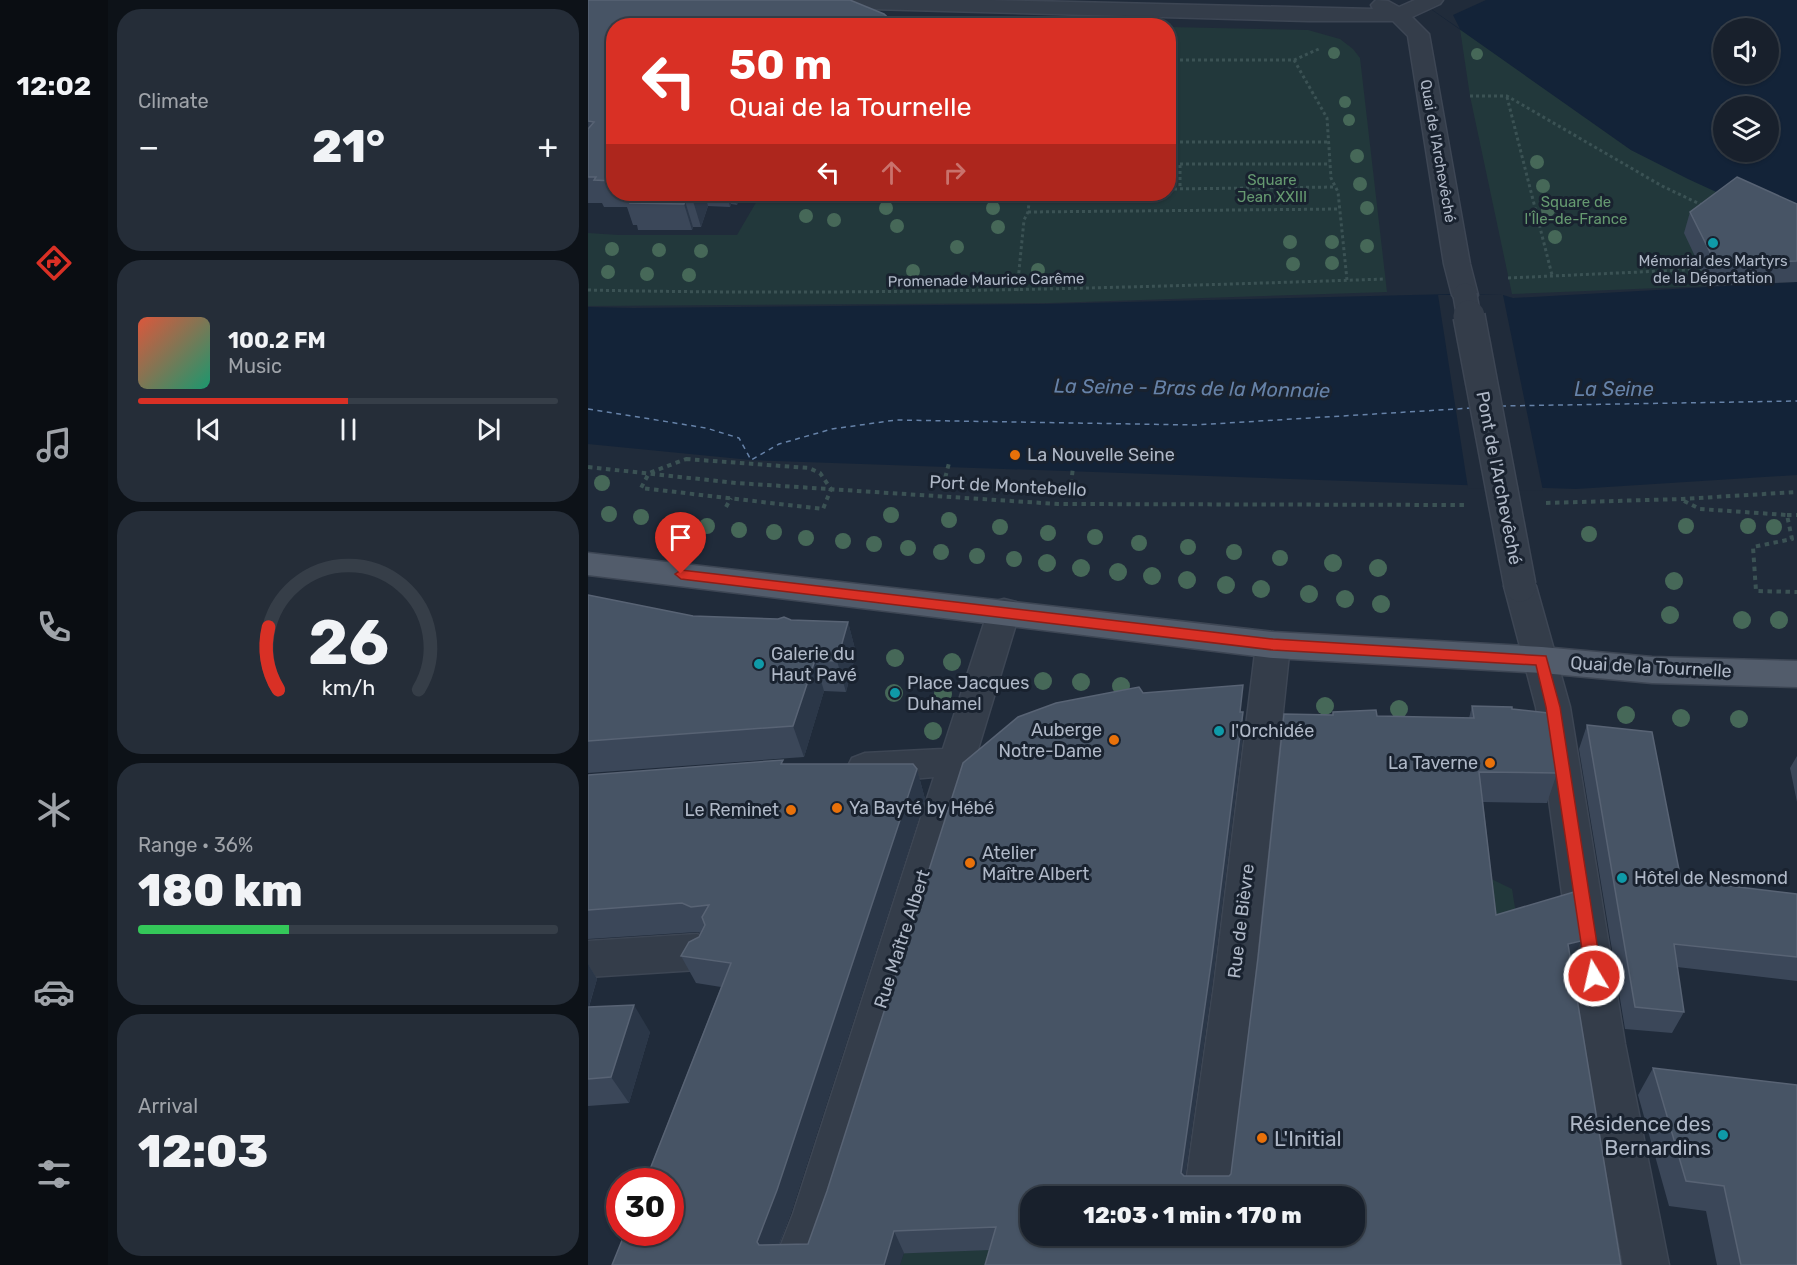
<!DOCTYPE html>
<meta charset="utf-8">
<style>
:root{--surface:#18202c;--page:#252d38;--text:#f1f3f6;--muted:#9fa3a9;--line:#363e48;--accent:#d93025}
body{margin:0;font-family:Rubik,sans-serif;background:var(--page);color:var(--text);height:100vh;display:flex;flex-direction:column;font-size:22px;white-space:nowrap}
*{box-sizing:border-box;margin:0}
p{font-size:20px;color:var(--muted)}
.icon{flex:none;width:33px;height:33px;fill:none;stroke:currentColor;stroke-width:2;stroke-linecap:round;stroke-linejoin:round}
.map{position:relative;flex:1;overflow:hidden}
.panel{display:flex;flex-direction:column;gap:9px;padding:9px;background:#0d1218;width:480px}
.panel>*{flex:none}
.guide{position:absolute;left:18px;top:18px;width:570px;height:183px;border-radius:24px;box-shadow:0 2px 4px #0004,0 0 0 2px var(--line);background:#d93025;color:#fff;overflow:hidden}
.buttons{position:absolute;left:1125px;top:18px;display:grid;gap:12px}
.buttons a{display:grid;place-items:center;width:66px;height:66px;border-radius:50%;background:var(--surface);box-shadow:0 2px 4px #0004,0 0 0 2px var(--line);font-size:30px}
.speed{position:absolute;left:18px;top:1168px;display:flex;gap:12px;font-size:30px;font-weight:700;text-align:center}
.speed>*{display:grid;place-content:center;width:78px;height:78px;border-radius:50%;background:var(--surface);box-shadow:0 2px 4px #0004,0 0 0 2px var(--line);line-height:1}
.speed .limit{border:9px solid #d22;background:#fff;color:#111}
.pin{position:absolute;display:grid;place-items:center;width:51px;height:51px;color:#fff;margin:-62px -26px;border-radius:50% 50% 50% 0;rotate:-45deg;box-shadow:0 0 6px #0007}
.pin .icon{rotate:45deg}
.me{position:absolute;width:66px;margin:-33px;rotate:351deg;stroke-linejoin:round;filter:drop-shadow(0 0 4px #0008)}
.turn{display:flex;align-items:center;gap:21px;height:126px;padding:0 24px;font-size:27px}
.turn .icon{width:78px;height:78px;stroke-width:2.5}
.turn b{display:block;font-size:42px;line-height:51px}
.lanes{display:flex;align-items:center;height:57px;padding:0 24px;background:#0003;justify-content:center;gap:30px;direction:ltr}
.lanes .off{opacity:.35}
.big{font-size:45px;font-weight:800;line-height:1.1}
.panel .tile{flex:1;display:flex;flex-direction:column;justify-content:center;gap:9px;min-width:0;padding:0 21px;border-radius:24px;background:var(--page)}
.panel .dial{align-items:center;gap:0}
.dial svg{height:156px;overflow:visible;fill:none;stroke:var(--line);stroke-width:7;stroke-linecap:round;text-anchor:middle}
.dial text{fill:var(--text);stroke:none}
.song{display:flex;align-items:center;gap:18px}
.cover{width:72px;height:72px;border-radius:9px;background:linear-gradient(135deg,hsl(10 70% 55%),hsl(160 70% 35%))}
.played{height:6px;border-radius:3px;background:linear-gradient(90deg,var(--accent) 50%,var(--line) 50%)}
.keys{display:flex;justify-content:space-around;direction:ltr}
.heat{display:flex;justify-content:space-between;align-items:center;font-size:33px;direction:ltr}
.charge{height:9px;border-radius:4px;background:linear-gradient(90deg,#34c759 36%,var(--line) 0)}
.trip{position:absolute;left:432px;top:1186px;width:345px;height:60px;border-radius:24px;background:var(--surface);box-shadow:0 2px 4px #0004,0 0 0 2px var(--line);font-weight:800;line-height:60px;text-align:center}
main{display:flex;flex:1;min-height:0}
.dock{display:flex;flex-direction:column;width:108px;justify-content:space-around;align-items:center;background:#0a0d12;color:var(--muted)}
.dock .icon{width:42px;height:42px}
.dock .selected{color:var(--accent)}
.dock b{font-size:27px;color:var(--text)}
.map>svg:first-child{display:block}
.green{fill:#22383b}
.water{fill:#132338;fill-rule:evenodd}
.pier{fill:#202b3a}
.lines{fill:none;stroke-linecap:round;stroke-linejoin:round}
.ferry{stroke:#6682a8;stroke-width:1.5;stroke-dasharray:5 4.5;stroke-linecap:butt}
.minor-casing{stroke:#3d4654;stroke-width:3}
.major-casing{stroke:#3d4654;stroke-width:3}
.path-far1{stroke:#3b5254;stroke-width:3;stroke-dasharray:3 3;stroke-linecap:butt}
.path{stroke:#3b5254;stroke-width:4;stroke-dasharray:4.5 4.5;stroke-linecap:butt}
.minor{fill:#343d4a;fill-rule:evenodd}
.major{fill:#525c6b;fill-rule:evenodd}
.minor-bridge-far1-casing{stroke:#3d4654;stroke-width:26;stroke-linecap:butt}
.minor-bridge-casing{stroke:#3d4654;stroke-width:34;stroke-linecap:butt}
.minor-bridge-far1{stroke:#343d4a;stroke-width:23}
.minor-bridge{stroke:#343d4a;stroke-width:31}
.tree{fill:#466858}
.wall{fill:#3b4759;fill-rule:evenodd}
.shaded-wall{fill:#2b3748}
.building{fill:#475465;stroke:#586374;stroke-width:1.5;fill-rule:evenodd}
.route{fill:#d93025;stroke:#8d1f18;stroke-width:1.5}
.culture-dot{fill:#0f9aa8;stroke:#19222f;stroke-width:2}
.food-dot{fill:#e8710a;stroke:#19222f;stroke-width:2}
.labels{text-anchor:middle;dominant-baseline:central;stroke-width:6;stroke-linejoin:round;paint-order:stroke}
.far-street-label{font-size:15px;fill:#afb8c7;stroke:#19222f}
.far-park-label{font-size:15px;fill:#659970;stroke:#19222f}
.far-poi-label{font-size:15px;fill:#afb8c7;stroke:#19222f}
.poi-label{font-size:18px;fill:#afb8c7;stroke:#19222f;text-anchor:start}
.street-label{font-size:18px;fill:#afb8c7;stroke:#19222f}
.water-label{font-size:20px;font-style:italic;fill:#6682a8;stroke:#19222f}
.near-poi-label{font-size:21px;fill:#afb8c7;stroke:#19222f;text-anchor:end}
</style>
<main>
<nav class="dock">
<b>12:02</b>
<svg class="icon selected" aria-label="directions" viewBox="0 0 24 24"><path d="M12 3l9 9-9 9-9-9zM9 14v-3h6M13 9l2 2-2 2"/></svg>
<svg class="icon" aria-label="music" viewBox="0 0 24 24"><path d="M9 18V5l10-2v13"/><circle cx="6" cy="18" r="3"/><circle cx="16" cy="16" r="3"/></svg>
<svg class="icon" aria-label="phone" viewBox="0 0 24 24"><path d="M5 4h4l2 5-3 2q2 4 5 5l2-3 5 2v4C11 20 4 13 5 4z"/></svg>
<svg class="icon" aria-label="climate" viewBox="0 0 24 24"><path d="M12 3v18M4 7l16 10M4 17L20 7"/></svg>
<svg class="icon" aria-label="car" viewBox="0 0 24 24"><path d="M5 17H2v-5l4-1 3-4h7l3 4 3 1v5h-3M9 17h6M6 11h13"/><circle cx="7" cy="17" r="2"/><circle cx="17" cy="17" r="2"/></svg>
<svg class="icon" aria-label="filters" viewBox="0 0 24 24"><path d="M4 7h16M4 17h16"/><circle cx="9" cy="7" r="2"/><circle cx="15" cy="17" r="2"/></svg>
</nav>
<section class="panel">
<div class="tile"><p>Climate</p>
<div class="heat"><a>−</a><b class="big">21°</b><a>+</a></div>
</div>
<div class="tile">
<div class="song"><i class="cover"></i><div><b>100.2 FM</b><p>Music</p></div></div>
<div class="played"></div>
<div class="keys"><svg class="icon" aria-label="previous" viewBox="0 0 24 24"><path d="M18 5L8 12l10 7zM5 5v14"/></svg><svg class="icon" aria-label="pause" viewBox="0 0 24 24"><path d="M8 5v14M16 5v14"/></svg><svg class="icon" aria-label="next" viewBox="0 0 24 24"><path d="M6 5l10 7-10 7zM19 5v14"/></svg></div>
</div>
<div class="tile dial"><svg viewBox="0 0 100 80">
<path d="M14 69A42 42 0 1 1 86 69"/>
<path d="M14 69A42 42 0 0 1 9 37" stroke="#d93025"/>
<text x="50" y="56" font-size="32" font-weight="700">26</text>
<text x="50" y="72" font-size="11">km/h</text>
</svg></div>
<div class="tile"><p>Range · 36%</p><b class="big">180 km</b><div class="charge"></div></div>
<div class="tile"><p>Arrival</p><b class="big">12:03</b></div>
</section>
<div class="map">
<svg width="1209" height="1265" viewBox="0 0 1209 1265">
<rect width="100%" height="100%" fill="#202b3a"/>
<!-- green -->
<path class="green" d="M581,27L720,30L752,39L765,49L772,58L799,292L462,303L0,306V233L31,235H149L173,194H580Z
M872,29L1043,150L1143,198L1121,286L924,294L882,96Z
M891,873L924,889L931,933L899,943Z
M415,1249L410,1265H312L316,1253Z"/>
<!-- water -->
<path class="water" d="M830,0H1209V229L1100,179L1043,150ZM1136,28H1180V74H1136ZM1136,106H1180V152H1136Z
M1209,282V475L988,489L163,460L0,444V307L45,308L456,304L864,294L915,295L925,298Z"/>
<!-- pier -->
<path class="pier" d="M830,0H898L865,15L872,29Z
M850,295H915L955,491L880,488Z"/>
<g class="lines">
<!-- ferry -->
<path class="ferry" d="M913,406L1209,401
M0,409L118,428L151,438L163,460L191,444L244,429L308,420L607,425L884,408"/>
<defs>
<path id="minor" d="M164,0H401L785,9L783,5L788,0L800,1L811,7L827,0H855L852,4L824,17L841,34L882,264L890,295L886,301L877,303L868,301L864,295L856,264L820,36L805,21H721L174,6L167,4Z
M932,574L943,578L948,586L982,707L1037,1044L1081,1265H1035L995,1044L948,707L916,586L921,578Z
M416,599L428,602L432,611L249,1214L231,1265H185L205,1214L346,777L277,783L264,778L259,768L264,758L277,753L355,749L400,611L404,602Z
M685,632L697,636L702,645L666,985L640,1197H596L626,985L668,645L673,636Z
M109,934L123,940L129,952L123,964L109,970L0,977V941Z
M590,1236H634L631,1265H585Z"/>
<path id="major" d="M0,553L685,632L954,647L1064,657L1209,661V687L1064,683L954,673L685,658L0,575Z"/>
</defs>
<!-- minor casing -->
<use href="#minor" class="minor-casing"/>
<!-- major casing -->
<use href="#major" class="major-casing"/>
<!-- path-far1 -->
<path class="path-far1" d="M580,60H706L733,48
M706,60L739,118L743,178L750,192L759,280
M882,96H919L1074,186L1116,206
M919,97L964,275
M580,142H740
M580,164H742
M592,165V188
M580,176H592
M580,189L748,187
M440,212L752,209
M920,278L1118,269
M0,290C266,296 531,288 797,279
M429,291L436,220L440,212L442,194"/>
<!-- path -->
<path class="path" d="M98,459L221,468L232,473L243,489L235,509L53,488L61,473Z
M0,467L148,483L470,504L876,505
M355,486L361,463
M482,493L485,467
M1096,501L1112,509L1199,515L1204,539L1165,547L1168,591L1209,592
M958,503L1094,499L1209,492
M138,507L143,498
M1199,515H1209"/>
<!-- minor -->
<use href="#minor" class="minor"/>
<!-- major -->
<use href="#major" class="major"/>
<defs>
<path id="minor-bridge-far1" d="M877,295L881,318"/>
<path id="minor-bridge" d="M881,316L932,586"/>
</defs>
<!-- minor-bridge-far1 casing -->
<use href="#minor-bridge-far1" class="minor-bridge-far1-casing"/>
<!-- minor-bridge casing -->
<use href="#minor-bridge" class="minor-bridge-casing"/>
<!-- minor-bridge-far1 -->
<use href="#minor-bridge-far1" class="minor-bridge-far1"/>
<!-- minor-bridge -->
<use href="#minor-bridge" class="minor-bridge"/>
</g>
<!-- trees -->
<g class="tree">
<circle cx="746" cy="53" r="6"/>
<circle cx="889" cy="54" r="6"/>
<circle cx="757" cy="102" r="6"/>
<circle cx="761" cy="120" r="6"/>
<circle cx="769" cy="156" r="7"/>
<circle cx="949" cy="162" r="7"/>
<circle cx="772" cy="184" r="7"/>
<circle cx="955" cy="186" r="7"/>
<circle cx="298" cy="208" r="7"/>
<circle cx="405" cy="208" r="7"/>
<circle cx="779" cy="208" r="7"/>
<circle cx="960" cy="210" r="7"/>
<circle cx="218" cy="216" r="7"/>
<circle cx="246" cy="220" r="7"/>
<circle cx="309" cy="226" r="7"/>
<circle cx="410" cy="227" r="7"/>
<circle cx="967" cy="237" r="7"/>
<circle cx="702" cy="242" r="7"/>
<circle cx="744" cy="242" r="7"/>
<circle cx="779" cy="246" r="7"/>
<circle cx="369" cy="247" r="7"/>
<circle cx="24" cy="249" r="7"/>
<circle cx="71" cy="250" r="7"/>
<circle cx="113" cy="251" r="7"/>
<circle cx="744" cy="263" r="7"/>
<circle cx="705" cy="264" r="7"/>
<circle cx="450" cy="270" r="7"/>
<circle cx="325" cy="271" r="7"/>
<circle cx="20" cy="272" r="7"/>
<circle cx="59" cy="274" r="7"/>
<circle cx="101" cy="275" r="7"/>
<circle cx="14" cy="483" r="8"/>
<circle cx="21" cy="514" r="8"/>
<circle cx="303" cy="515" r="8"/>
<circle cx="53" cy="517" r="8"/>
<circle cx="361" cy="520" r="8"/>
<circle cx="84" cy="522" r="8"/>
<circle cx="119" cy="526" r="8"/>
<circle cx="1098" cy="526" r="8"/>
<circle cx="1160" cy="526" r="8"/>
<circle cx="412" cy="527" r="8"/>
<circle cx="1186" cy="527" r="8"/>
<circle cx="151" cy="530" r="8"/>
<circle cx="186" cy="532" r="8"/>
<circle cx="460" cy="533" r="8"/>
<circle cx="1001" cy="534" r="8"/>
<circle cx="507" cy="537" r="8"/>
<circle cx="218" cy="538" r="8"/>
<circle cx="255" cy="541" r="8"/>
<circle cx="551" cy="543" r="8"/>
<circle cx="286" cy="544" r="8"/>
<circle cx="600" cy="547" r="8"/>
<circle cx="320" cy="548" r="8"/>
<circle cx="353" cy="552" r="8"/>
<circle cx="646" cy="552" r="8"/>
<circle cx="389" cy="556" r="8"/>
<circle cx="692" cy="558" r="8"/>
<circle cx="426" cy="559" r="8"/>
<circle cx="459" cy="563" r="9"/>
<circle cx="745" cy="563" r="9"/>
<circle cx="493" cy="568" r="9"/>
<circle cx="790" cy="568" r="9"/>
<circle cx="530" cy="572" r="9"/>
<circle cx="564" cy="576" r="9"/>
<circle cx="599" cy="580" r="9"/>
<circle cx="1086" cy="581" r="9"/>
<circle cx="638" cy="585" r="9"/>
<circle cx="673" cy="589" r="9"/>
<circle cx="721" cy="594" r="9"/>
<circle cx="757" cy="599" r="9"/>
<circle cx="793" cy="604" r="9"/>
<circle cx="1082" cy="615" r="9"/>
<circle cx="1154" cy="620" r="9"/>
<circle cx="1191" cy="620" r="9"/>
<circle cx="307" cy="658" r="9"/>
<circle cx="364" cy="662" r="9"/>
<circle cx="455" cy="681" r="9"/>
<circle cx="493" cy="682" r="9"/>
<circle cx="533" cy="686" r="9"/>
<circle cx="306" cy="693" r="9"/>
<circle cx="355" cy="694" r="9"/>
<circle cx="737" cy="706" r="9"/>
<circle cx="811" cy="709" r="9"/>
<circle cx="1038" cy="715" r="9"/>
<circle cx="1093" cy="718" r="9"/>
<circle cx="1151" cy="719" r="9"/>
<circle cx="345" cy="731" r="9"/>
</g>
<!-- wall -->
<path class="wall" d="M0,0L26,26V194H154L149,205L143,204L142,207L120,206L113,227H105L104,230H50L49,225H45L39,207H16L14,203H0Z
M1209,204V282L1121,286L1096,233L1102,212Z
M0,595L105,616L260,622L268,653L258,692L236,691L216,757L0,773Z
M555,693L655,712L654,742L624,985L597,1176H641L643,1174L789,716L881,718L884,706L924,709L969,773L959,803L895,802L908,915L993,941L984,965L1033,1265L402,1250L24,1265L133,987L108,983L93,956L111,937L113,933L109,932L0,939V775L196,764L329,769L337,799L203,1213L191,1245L220,1244ZM442,1197H766L633,1245H587L588,1236Z
M999,725L1093,880L1209,894V981L1089,967L1096,1012L1084,1033L1037,1029L991,749Z
M1209,756V802L1202,768Z
M0,964L9,979L1,1007L62,1032L41,1103L0,1106Z
M1065,1068L1209,1265H1129L1118,1211L1081,1206L1050,1095Z"/>
<!-- shaded-wall -->
<path class="shaded-wall" d="M108,194H117L120,206L113,227L105,201Z
M139,194H140L143,204L142,207Z
M146,194H154L149,205Z
M97,201L105,227L104,230L96,204Z
M260,622L268,653L258,692L249,661Z
M227,660L236,691L216,757L205,726Z
M655,712L654,742L624,985L594,1197L593,1173Z
M329,769L337,799L203,1213L183,1264L169,1242Z
M993,941L982,969L980,944Z
M0,964L9,979L0,1009Z
M46,1005L62,1032L41,1103L23,1077Z
M306,1231L316,1253L312,1265H296Z
M584,1236H588L584,1265L583,1245Z"/>
<!-- building -->
<path class="building" d="M0,0H262L296,14L309,26H26V181L6,180L8,177H0V129L6,122L0,121Z
M1149,177L1209,204V261L1128,264L1102,212Z
M39,194H108L105,201H97L96,204L42,203L44,199H36Z
M0,595L105,616L190,619L196,617L203,620L260,622L249,661L227,660L205,726L0,741Z
M655,685L652,712H655L624,957L593,1173L596,1176H641L643,1174L670,958L696,714L745,715V712L788,710L789,716L886,718L884,706L924,707V709L960,713L969,773L891,772L908,915L986,892L993,941L980,944L1033,1265H397L408,1227L306,1231L296,1265H24L37,1233H82V1182H57L143,963L93,956L101,942L111,937L117,925L114,917L121,905L103,907L94,903L0,910V775L195,760L193,764H325L329,769L189,1190L169,1242L171,1245L220,1244L239,1191L375,763L430,717L468,703L551,687L555,693ZM442,1197H766V1236H634L633,1245H583L584,1236H442Z
M999,725L1064,732L1093,880L1209,894V957L1086,944L1096,1012L1047,1007Z
M46,1005L23,1077L0,1079V1007Z
M1065,1068L1209,1085V1265H1153L1136,1186L1098,1181Z"/>
<!-- route -->
<path class="route" d="M93,570L685,639L958,656L972,707L1014,976L1012,982L1006,984L1000,982L998,976L958,707L948,665L685,650L93,579L87,574Z"/>
<!-- markers -->
<g class="culture-dot">
<circle cx="1125" cy="243" r="6"/>
<circle cx="171" cy="664" r="6"/>
<circle cx="307" cy="693" r="6"/>
<circle cx="631" cy="731" r="6"/>
<circle cx="1034" cy="878" r="6"/>
<circle cx="1135" cy="1135" r="6"/>
</g>
<g class="food-dot">
<circle cx="427" cy="455" r="6"/>
<circle cx="526" cy="740" r="6"/>
<circle cx="902" cy="763" r="6"/>
<circle cx="249" cy="808" r="6"/>
<circle cx="203" cy="810" r="6"/>
<circle cx="382" cy="863" r="6"/>
<circle cx="674" cy="1138" r="6"/>
</g>
<g class="labels">
<!-- far-street labels -->
<g class="far-street-label">
<text transform="translate(850 151) rotate(80)">Quai de l'Archevêché</text>
<text transform="translate(398 280) rotate(-1)">Promenade Maurice Carême</text>
</g>
<!-- far-park labels -->
<g class="far-park-label">
<text x="684" y="180">Square<tspan x="684" dy="17">Jean XXIII</tspan></text>
<text x="988" y="202">Square de<tspan x="988" dy="17">l'Île-de-France</tspan></text>
</g>
<!-- far-poi labels -->
<g class="far-poi-label">
<text x="1125" y="261">Mémorial des Martyrs<tspan x="1125" dy="17">de la Déportation</tspan></text>
</g>
<!-- poi labels -->
<g class="poi-label">
<text x="439" y="455">La Nouvelle Seine</text>
<text x="183" y="654">Galerie du<tspan x="183" dy="21">Haut Pavé</tspan></text>
<text x="319" y="683">Place Jacques<tspan x="319" dy="21">Duhamel</tspan></text>
<text x="514" y="730" text-anchor="end">Auberge<tspan x="514" dy="21">Notre-Dame</tspan></text>
<text x="643" y="731">l'Orchidée</text>
<text x="890" y="763" text-anchor="end">La Taverne</text>
<text x="261" y="808">Ya Bayté by Hébé</text>
<text x="191" y="810" text-anchor="end">Le Reminet</text>
<text x="394" y="853">Atelier<tspan x="394" dy="21">Maître Albert</tspan></text>
<text x="1046" y="878">Hôtel de Nesmond</text>
</g>
<!-- street labels -->
<g class="street-label">
<text transform="translate(911 478) rotate(79)">Pont de l'Archevêché</text>
<text transform="translate(420 486) rotate(3)">Port de Montebello</text>
<text transform="translate(1063 667) rotate(3)">Quai de la Tournelle</text>
<text transform="translate(653 921) rotate(-83)">Rue de Bièvre</text>
<text transform="translate(314 939) rotate(-72)">Rue Maître Albert</text>
</g>
<!-- water labels -->
<g class="water-label">
<text transform="translate(604 388) rotate(1)">La Seine - Bras de la Monnaie</text>
<text x="1026" y="389">La Seine</text>
</g>
<!-- near-poi labels -->
<g class="near-poi-label">
<text x="1123" y="1123">Résidence des<tspan x="1123" dy="24">Bernardins</tspan></text>
<text x="686" y="1138" text-anchor="start">L'Initial</text>
</g>
</g>
</svg>
<div class="buttons">
<a><svg class="icon" aria-label="sound" viewBox="0 0 24 24"><path d="M4 9h4l5-4v14l-5-4H4zM17 9q2 3 0 6"/></svg></a>
<a><svg class="icon" aria-label="layers" viewBox="0 0 24 24"><path d="M12 4l9 5-9 5-9-5zM3 14l9 5 9-5"/></svg></a>
</div>
<div class="speed"><div class="limit">30</div></div>
<div class="pin" style="left:93px;top:574px;background:#d93025"><svg class="icon" aria-label="arrive" viewBox="0 0 24 24"><path d="M6 21V4h12l-3 4 3 4H6"/></svg></div>
<svg class="me" style="left:1006px;top:976px" viewBox="-20 -20 40 40"><circle r="17" fill="#d93025" stroke="#fff" stroke-width="3"/><path d="M0-11L8 9 0 5-8 9z" fill="#fff"/></svg>
<div class="trip">12:03 · 1 min · 170 m</div>
<div class="guide">
<div class="turn"><svg class="icon" aria-label="left" viewBox="0 0 24 24"><path d="M17 20v-9H6M10 6l-5 5 5 5"/></svg><div><b>50 m</b>Quai de la Tournelle</div></div>
<div class="lanes"><svg class="icon" aria-label="left" viewBox="0 0 24 24"><path d="M17 20v-9H6M10 6l-5 5 5 5"/></svg><svg class="icon off" aria-label="ahead" viewBox="0 0 24 24"><path d="M12 20V5M6 11l6-6 6 6"/></svg><svg class="icon off" aria-label="right" viewBox="0 0 24 24"><path d="M7 20v-9h11M14 6l5 5-5 5"/></svg></div>
</div>
</div>
</main>
